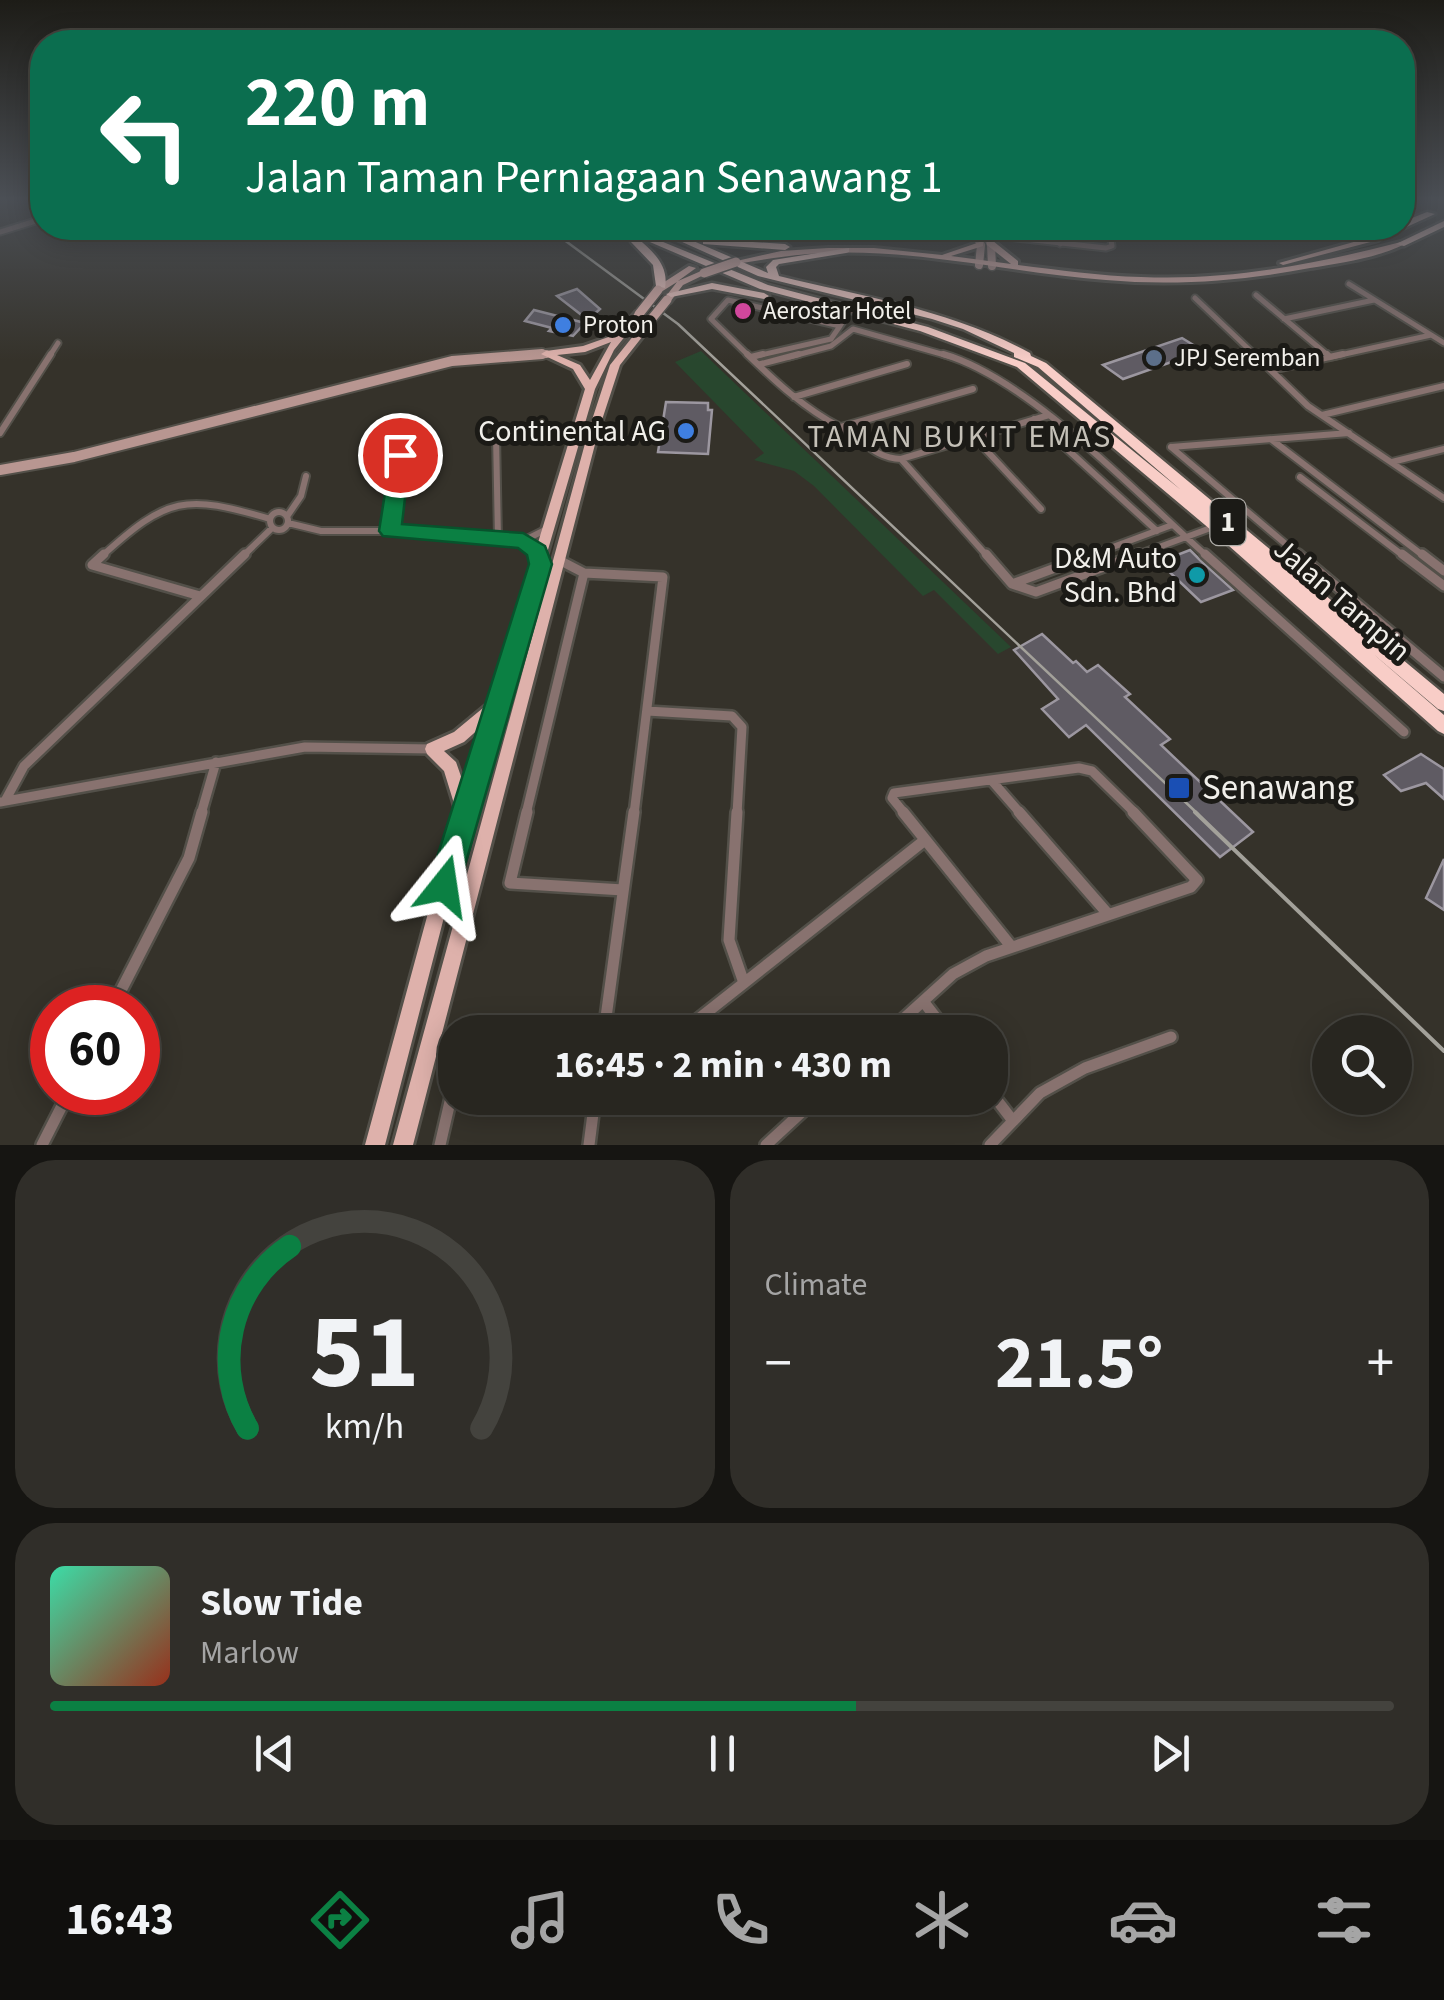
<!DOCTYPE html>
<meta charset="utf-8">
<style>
:root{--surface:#282620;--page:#302e29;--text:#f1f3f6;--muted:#a5a5a5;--line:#44433e;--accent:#0b8043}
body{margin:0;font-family:"Source Sans 3",sans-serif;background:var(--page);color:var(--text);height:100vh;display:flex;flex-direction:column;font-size:38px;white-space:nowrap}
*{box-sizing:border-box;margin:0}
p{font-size:32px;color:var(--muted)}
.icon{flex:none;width:55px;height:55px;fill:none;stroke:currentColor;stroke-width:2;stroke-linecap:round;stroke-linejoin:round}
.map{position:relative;height:1145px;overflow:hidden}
.drawer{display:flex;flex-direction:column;gap:15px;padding:15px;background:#161512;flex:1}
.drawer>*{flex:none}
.hud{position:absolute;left:30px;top:30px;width:1385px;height:210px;border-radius:40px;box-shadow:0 5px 25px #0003,0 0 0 2px var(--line);background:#0b6e4f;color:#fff;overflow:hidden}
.tools{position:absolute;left:1312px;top:1015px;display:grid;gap:20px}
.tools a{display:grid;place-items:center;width:100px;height:100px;border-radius:50%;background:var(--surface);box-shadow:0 5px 25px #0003,0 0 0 2px var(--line);font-size:50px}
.speed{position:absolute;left:30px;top:985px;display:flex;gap:20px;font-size:50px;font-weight:700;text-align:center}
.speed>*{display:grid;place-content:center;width:130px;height:130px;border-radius:50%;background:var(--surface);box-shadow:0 5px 25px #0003,0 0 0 2px var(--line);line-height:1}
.speed .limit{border:15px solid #d22;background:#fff;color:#111}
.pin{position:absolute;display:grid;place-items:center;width:85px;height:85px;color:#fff;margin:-42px;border:5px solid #fff;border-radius:50%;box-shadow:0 2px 10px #0007}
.me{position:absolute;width:110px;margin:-55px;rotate:15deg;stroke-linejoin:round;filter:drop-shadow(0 0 8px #0008)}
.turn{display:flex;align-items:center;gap:35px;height:210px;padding:0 50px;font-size:45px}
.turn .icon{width:130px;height:130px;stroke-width:2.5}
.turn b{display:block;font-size:70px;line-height:85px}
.big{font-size:75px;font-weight:700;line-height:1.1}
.drawer .tile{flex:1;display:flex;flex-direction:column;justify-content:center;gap:15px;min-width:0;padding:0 35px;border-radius:40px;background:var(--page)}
.drawer .dial{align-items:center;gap:0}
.dial svg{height:260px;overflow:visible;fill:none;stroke:var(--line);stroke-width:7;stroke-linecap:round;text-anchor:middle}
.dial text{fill:var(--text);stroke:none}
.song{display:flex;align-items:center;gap:30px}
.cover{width:120px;height:120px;border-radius:15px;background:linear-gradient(135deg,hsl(160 70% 55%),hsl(10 70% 35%))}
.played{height:10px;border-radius:5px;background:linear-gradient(90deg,var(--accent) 60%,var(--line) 60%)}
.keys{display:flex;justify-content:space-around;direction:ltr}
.heat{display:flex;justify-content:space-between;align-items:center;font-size:55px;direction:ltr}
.drawer .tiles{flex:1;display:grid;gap:15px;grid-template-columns:1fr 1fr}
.tile:last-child{grid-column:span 2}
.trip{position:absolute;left:438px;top:1015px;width:570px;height:100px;border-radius:40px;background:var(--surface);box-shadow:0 5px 25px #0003,0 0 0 2px var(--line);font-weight:700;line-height:100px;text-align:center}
.dock{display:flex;height:160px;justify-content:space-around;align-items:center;background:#100f0d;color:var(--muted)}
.dock .icon{width:70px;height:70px}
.dock .selected{color:var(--accent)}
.dock b{font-size:45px;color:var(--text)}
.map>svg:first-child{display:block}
.green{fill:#28472e}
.building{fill:#5f5b63;stroke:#9c97a0;stroke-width:2.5}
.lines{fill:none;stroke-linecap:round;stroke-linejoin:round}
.street-far3-casing{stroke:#535049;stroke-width:9}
.street-far2-casing{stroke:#535049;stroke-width:10}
.street-far1-casing{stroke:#535049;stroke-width:14}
.street-casing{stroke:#535049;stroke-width:16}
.secondary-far1-casing{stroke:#535049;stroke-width:11}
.secondary-casing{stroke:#535049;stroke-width:14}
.primary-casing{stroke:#535049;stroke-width:6}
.highway-casing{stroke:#535049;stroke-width:5}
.street-far3{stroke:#88726f;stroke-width:5}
.street-far2{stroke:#88726f;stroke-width:6}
.street-far1{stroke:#88726f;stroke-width:9}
.street{stroke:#88726f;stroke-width:11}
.secondary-far1{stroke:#b89691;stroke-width:8}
.secondary{stroke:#b89691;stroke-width:10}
.primary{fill:#deb1ab;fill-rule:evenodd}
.highway{fill:#f8cdc7;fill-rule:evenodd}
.rail-far1{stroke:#a3a19a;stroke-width:2.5}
.rail{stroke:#a3a19a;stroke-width:4}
.primary-bridge-casing{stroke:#535049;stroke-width:12;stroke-linecap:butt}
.primary-bridge{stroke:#deb1ab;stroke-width:9}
.route{fill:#0b8043;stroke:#07532c;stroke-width:2.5}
.hotel-dot{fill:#d1479c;stroke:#1b1a16;stroke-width:4}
.shop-dot{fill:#3f7fe0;stroke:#1b1a16;stroke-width:4}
.service-dot{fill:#5c6f8a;stroke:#1b1a16;stroke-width:4}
.culture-dot{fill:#0f9aa8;stroke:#1b1a16;stroke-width:4}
.transit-dot{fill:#1a4fb4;stroke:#1b1a16;stroke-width:4}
.labels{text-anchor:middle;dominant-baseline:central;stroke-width:10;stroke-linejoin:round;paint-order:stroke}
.far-poi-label{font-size:25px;fill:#f1efea;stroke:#1b1a16;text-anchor:start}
.shield{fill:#1b1a16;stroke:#b1afaa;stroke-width:2.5}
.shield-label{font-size:28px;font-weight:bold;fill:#f1efea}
.poi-label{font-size:30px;fill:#f1efea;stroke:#1b1a16;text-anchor:end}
.street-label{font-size:30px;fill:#f1efea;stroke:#1b1a16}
.neighbourhood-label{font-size:32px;letter-spacing:2.5px;fill:#c4c0b7;stroke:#1b1a16}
.near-poi-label{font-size:35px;fill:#f1efea;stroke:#1b1a16;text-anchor:start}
</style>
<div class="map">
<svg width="1444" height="1145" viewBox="0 0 1444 1145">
<rect width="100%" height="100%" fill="#35322a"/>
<!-- green -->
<path class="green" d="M701,351L1011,647L998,654L934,590L923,596L814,486L794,471L754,460L764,453L675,362Z"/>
<!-- building -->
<path class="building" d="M577,289L600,309L588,320L557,296Z
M534,310L585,323L573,336L549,331L552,328L525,321Z
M1182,338L1203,351L1123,379L1103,365Z
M666,402L708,403V410H712L708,454L658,452Z
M1190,550L1200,560L1233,590L1201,602L1159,562Z
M1042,634L1073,663L1076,661L1087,672L1098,665L1130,694L1125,697L1170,739L1161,745L1253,832L1220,857L1086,725L1069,737L1042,709L1058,699L1014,650Z
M1421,754L1444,769V799L1426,783L1401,791L1384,775Z
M1444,859V910L1426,898Z"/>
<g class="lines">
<defs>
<path id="street-far3" d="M998,228L1008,237L1106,248L1112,246L1109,228
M1059,228L1060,244
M0,232L42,219
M1349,284L1444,343
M1256,295L1330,357
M1195,298L1257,357
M1284,319L1374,300
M49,357L58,343
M750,357L711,319L728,300L840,326L845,318
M752,357L831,339L840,326
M789,357L831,346L853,329L952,357
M1331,357L1431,335"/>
<path id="street-far2" d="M747,354C776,382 805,409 840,427C864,439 873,458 901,459L1049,415
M943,354C1030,379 1139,496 1208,557
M1254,354L1308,406L1444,498
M1327,354L1330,357
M751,357L763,354
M761,364L799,354
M1271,370L1343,354
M794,397L907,364
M1322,415L1444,386
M1034,419L1157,531
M841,427L973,389
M0,433L51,354
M496,434L498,539
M974,437L1041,509
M1272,440L1425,557
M1171,447L1301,557
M1171,447L1349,433
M901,459L988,557
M1392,462L1444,449
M1300,477L1405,557
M270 521a9 9 0 1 1 18 0a9 9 0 1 1-18 0Z
M288,515L301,496L306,476
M288,523L321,531H390L523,541L549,528
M390,531L401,455
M101,557C168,496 185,494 270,519
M242,557L272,528
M1086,557L1172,525
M1132,557L1216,526"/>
<path id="street-far1" d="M986,554L1012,584L1036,592L1139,554
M1205,554L1404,732
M1298,554L1444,677
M1402,554L1444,586
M1422,554L1444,571
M559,560L584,573L663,577L634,814
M92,565L104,554
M92,565L200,596
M1012,584L1093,554
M647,711L732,716L742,727L737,814
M993,782L1021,814
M5,801L24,766L245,554
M0,802L305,747L432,749
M201,814L216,762
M526,814L584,573
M905,814L892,798L894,793L1079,768L1092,771L1136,814"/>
<path id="street" d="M527,812L510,883L623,890
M737,812L729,940L744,983
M903,812L1010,945
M1019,812L1108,914
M923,1001L947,1032
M112,1008L189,858L202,812
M604,1032L634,812
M682,1032L925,840
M889,1032L953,974L986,956L1191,887L1197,880L1133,812
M990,1091L1013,1121
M42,1145L69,1092
M440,1145L455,1080
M589,1145L595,1098
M766,1145L817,1098
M990,1145L1040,1093L1085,1068L1171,1037"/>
<path id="secondary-far1" d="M973,228L981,245L979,265
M984,228L991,245L992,266
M508,357L546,354"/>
<path id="secondary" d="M0,470L74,457L452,361L542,354"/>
<path id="primary" d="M1375,236H1378V240L1283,265L1279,263Z
M987,241H993L1018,261V265C1059,270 1100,276 1141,277C1230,281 1316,264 1401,242L1405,244C1377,258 1341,263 1310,268C1243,281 1174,286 1106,280C1013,273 920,249 826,253C796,254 766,259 736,264L732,262L781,251L828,248H874L942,255L980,242H983V246L951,256L1011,264L987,245Z
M689,266L696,268L678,281L701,271L708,273L683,285L670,302H664L663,300L677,282L661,292H655V288Z
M639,311L643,314L614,350L595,389L471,813L385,1145H365L456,810L444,771L427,754L425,749L427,744L454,732L489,703L585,389L573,369L541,354L546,351L583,346L617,334L636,312ZM611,342L590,380L580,365L557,355L585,352ZM482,726L464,785L456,762L444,751L464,742Z
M645,324L650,327L620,365L599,429L413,1145H393L589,429L610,365L642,325Z"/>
<path id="highway" d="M1427,212L1435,214L1378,240L1370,238L1393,228H1402V222Z
M1444,221V227L1404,246L1396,244Z
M617,228H629L768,285L928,327L1025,363L1181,490L1038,367L1014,357V353L963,329L932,319L758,276L651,228H663L768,273L766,267L773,260L849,248V252L846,253L779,264L776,267L779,276C865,297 951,310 1030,353L1031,356L1046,363L1444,694V711L1438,709L1371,652L1444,715V734L1438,731L1211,530L1017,367L920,331L760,289Z
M631,238H637C654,252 669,266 665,288L656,286L653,265L631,242Z
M706,239L785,244L790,247L785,250L703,244V240Z
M712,283L764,293L769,296L764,299L712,289L671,297L666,294Z"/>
</defs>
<!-- street-far3 casing -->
<use href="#street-far3" class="street-far3-casing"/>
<!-- street-far2 casing -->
<use href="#street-far2" class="street-far2-casing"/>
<!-- street-far1 casing -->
<use href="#street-far1" class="street-far1-casing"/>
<!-- street casing -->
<use href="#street" class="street-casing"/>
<!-- secondary-far1 casing -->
<use href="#secondary-far1" class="secondary-far1-casing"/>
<!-- secondary casing -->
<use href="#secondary" class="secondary-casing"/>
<!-- primary casing -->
<use href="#primary" class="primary-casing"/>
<!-- highway casing -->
<use href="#highway" class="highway-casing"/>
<!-- street-far3 -->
<use href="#street-far3" class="street-far3"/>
<!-- street-far2 -->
<use href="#street-far2" class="street-far2"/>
<!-- street-far1 -->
<use href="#street-far1" class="street-far1"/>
<!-- street -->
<use href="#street" class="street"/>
<!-- secondary-far1 -->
<use href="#secondary-far1" class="secondary-far1"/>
<!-- secondary -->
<use href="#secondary" class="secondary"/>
<!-- primary -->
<use href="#primary" class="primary"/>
<!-- highway -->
<use href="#highway" class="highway"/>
<!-- rail-far1 -->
<path class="rail-far1" d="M548,228L678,324L1198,814"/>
<!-- rail -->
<path class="rail" d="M1195,812L1444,1051"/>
<defs>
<path id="primary-bridge" d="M704,273L736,262
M639,314L658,290
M645,327L667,300"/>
</defs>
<!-- primary-bridge casing -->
<use href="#primary-bridge" class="primary-bridge-casing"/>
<!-- primary-bridge -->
<use href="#primary-bridge" class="primary-bridge"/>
</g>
<!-- sky -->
<linearGradient id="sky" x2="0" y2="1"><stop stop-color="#1d1c17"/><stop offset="0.55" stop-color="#4b4f55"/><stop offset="1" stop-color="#4b4f55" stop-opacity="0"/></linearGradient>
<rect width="1444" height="361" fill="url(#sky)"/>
<!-- route -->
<path class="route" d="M400,448L410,455L402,524L523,533L545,546L552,564L459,886L454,897L444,902L433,897L428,886L529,564L527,555L518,548L383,536L379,531L391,455Z"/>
<!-- markers -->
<circle class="hotel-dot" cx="743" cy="311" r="10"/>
<g class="shop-dot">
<circle cx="563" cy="325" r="10"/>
<circle cx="686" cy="431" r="10"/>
</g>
<circle class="service-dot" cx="1154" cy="358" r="10"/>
<circle class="culture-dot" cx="1197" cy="575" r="10"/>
<rect class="transit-dot" x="1167" y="776" width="24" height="24" rx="5"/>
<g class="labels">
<!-- far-poi labels -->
<g class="far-poi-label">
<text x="763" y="311">Aerostar Hotel</text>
<text x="583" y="325">Proton</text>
<text x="1174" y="358">JPJ Seremban</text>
</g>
<!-- shield labels -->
<rect class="shield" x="1210.5" y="499" width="35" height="46" rx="8"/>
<g class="shield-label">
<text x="1228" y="522">1</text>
</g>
<!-- poi labels -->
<g class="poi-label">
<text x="666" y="431">Continental AG</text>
<text x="1177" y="558">D&amp;M Auto<tspan x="1177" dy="34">Sdn. Bhd</tspan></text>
</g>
<!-- street labels -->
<g class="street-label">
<text transform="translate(1342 600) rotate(41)">Jalan Tampin</text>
</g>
<!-- neighbourhood labels -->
<g class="neighbourhood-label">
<text x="960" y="437">TAMAN BUKIT EMAS</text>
</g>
<!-- near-poi labels -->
<g class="near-poi-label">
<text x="1202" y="788">Senawang</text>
</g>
</g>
</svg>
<div class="tools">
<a><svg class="icon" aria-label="search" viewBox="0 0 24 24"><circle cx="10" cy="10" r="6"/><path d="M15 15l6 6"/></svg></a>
</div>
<div class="speed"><div class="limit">60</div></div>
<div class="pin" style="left:400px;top:455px;background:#d93025"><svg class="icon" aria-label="arrive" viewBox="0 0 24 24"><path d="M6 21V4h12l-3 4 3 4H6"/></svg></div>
<svg class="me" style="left:444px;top:886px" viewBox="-20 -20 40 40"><path d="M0-17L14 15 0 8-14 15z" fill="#0b8043" stroke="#fff" stroke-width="4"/></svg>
<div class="trip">16:45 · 2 min · 430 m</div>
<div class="hud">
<div class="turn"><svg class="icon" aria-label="left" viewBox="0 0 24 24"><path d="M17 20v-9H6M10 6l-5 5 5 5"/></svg><div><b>220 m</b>Jalan Taman Perniagaan Senawang 1</div></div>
</div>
</div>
<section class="drawer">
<div class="tiles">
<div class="tile dial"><svg viewBox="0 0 100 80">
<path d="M14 69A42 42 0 1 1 86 69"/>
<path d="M14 69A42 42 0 0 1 27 13" stroke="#0b8043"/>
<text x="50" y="56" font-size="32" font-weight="700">51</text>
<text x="50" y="72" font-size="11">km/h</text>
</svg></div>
<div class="tile"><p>Climate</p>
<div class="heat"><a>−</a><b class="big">21.5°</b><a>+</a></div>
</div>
<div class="tile">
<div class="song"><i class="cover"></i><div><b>Slow Tide</b><p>Marlow</p></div></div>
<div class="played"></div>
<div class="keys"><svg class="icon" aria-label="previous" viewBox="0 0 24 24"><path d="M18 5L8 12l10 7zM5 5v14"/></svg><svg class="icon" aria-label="pause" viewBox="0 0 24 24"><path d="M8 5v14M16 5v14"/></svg><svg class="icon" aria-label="next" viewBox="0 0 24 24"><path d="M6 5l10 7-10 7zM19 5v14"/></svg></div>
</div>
</div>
</section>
<nav class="dock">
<b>16:43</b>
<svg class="icon selected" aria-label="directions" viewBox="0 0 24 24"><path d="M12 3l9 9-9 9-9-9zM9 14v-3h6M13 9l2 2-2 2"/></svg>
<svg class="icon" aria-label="music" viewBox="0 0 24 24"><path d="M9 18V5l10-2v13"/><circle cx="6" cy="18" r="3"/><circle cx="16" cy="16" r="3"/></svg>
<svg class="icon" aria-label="phone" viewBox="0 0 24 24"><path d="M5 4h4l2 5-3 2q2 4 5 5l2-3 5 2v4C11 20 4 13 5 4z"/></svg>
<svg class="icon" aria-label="climate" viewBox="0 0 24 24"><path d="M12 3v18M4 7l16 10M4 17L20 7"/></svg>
<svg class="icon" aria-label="car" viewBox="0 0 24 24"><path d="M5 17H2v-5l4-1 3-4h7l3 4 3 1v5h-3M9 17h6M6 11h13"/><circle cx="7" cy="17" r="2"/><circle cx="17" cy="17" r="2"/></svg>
<svg class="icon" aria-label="filters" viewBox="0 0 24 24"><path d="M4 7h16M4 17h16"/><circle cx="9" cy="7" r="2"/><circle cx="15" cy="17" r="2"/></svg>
</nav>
